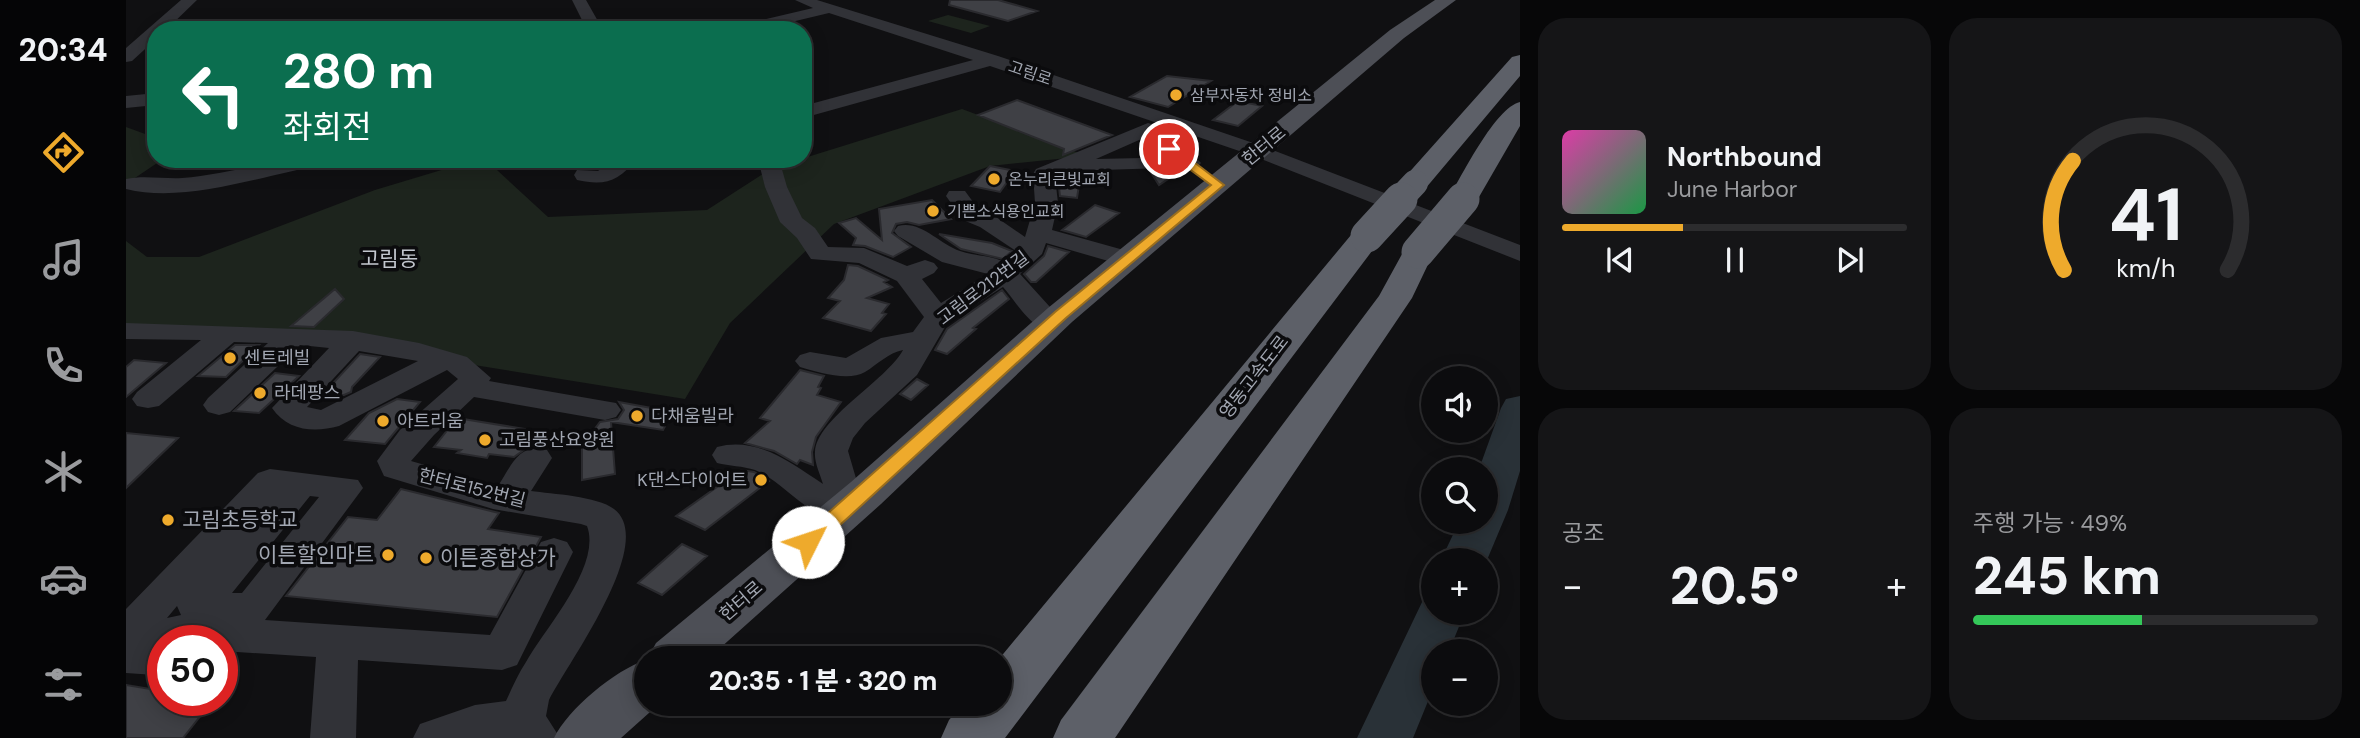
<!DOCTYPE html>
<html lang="ko">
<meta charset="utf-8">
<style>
:root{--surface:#0c0c0e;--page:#151517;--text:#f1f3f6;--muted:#9a9b9e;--line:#2c2c2e;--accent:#eeaa2c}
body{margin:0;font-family:"DM Sans","Noto Sans KR",sans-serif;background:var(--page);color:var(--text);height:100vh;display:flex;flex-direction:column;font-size:26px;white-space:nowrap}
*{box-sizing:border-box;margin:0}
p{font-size:23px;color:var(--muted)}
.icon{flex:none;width:38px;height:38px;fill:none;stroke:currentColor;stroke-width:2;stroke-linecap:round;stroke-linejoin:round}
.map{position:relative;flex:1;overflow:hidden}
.sheet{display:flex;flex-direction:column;gap:18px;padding:18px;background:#070708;width:840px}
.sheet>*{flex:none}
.banner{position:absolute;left:21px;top:21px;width:665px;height:147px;border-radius:28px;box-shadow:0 4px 18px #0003,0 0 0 2px var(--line);background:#0b6e4f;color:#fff;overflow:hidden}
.fabs{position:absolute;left:1295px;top:366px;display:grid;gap:14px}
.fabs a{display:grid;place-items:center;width:77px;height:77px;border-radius:50%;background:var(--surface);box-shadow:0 4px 18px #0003,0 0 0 2px var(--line);font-size:35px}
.speed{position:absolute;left:21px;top:625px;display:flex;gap:14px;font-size:35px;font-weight:700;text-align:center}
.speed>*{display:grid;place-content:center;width:91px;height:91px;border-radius:50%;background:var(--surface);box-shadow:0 4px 18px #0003,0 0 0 2px var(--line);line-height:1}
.speed .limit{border:10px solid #d22;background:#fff;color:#111}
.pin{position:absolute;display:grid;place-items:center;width:60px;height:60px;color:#fff;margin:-30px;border:4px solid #fff;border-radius:50%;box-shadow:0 2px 7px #0007}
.me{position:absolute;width:77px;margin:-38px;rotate:49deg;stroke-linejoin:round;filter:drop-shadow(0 0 5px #0008)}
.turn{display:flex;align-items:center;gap:24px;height:147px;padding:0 21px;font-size:32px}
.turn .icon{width:91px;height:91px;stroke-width:2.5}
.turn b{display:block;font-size:49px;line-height:60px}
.big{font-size:52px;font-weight:800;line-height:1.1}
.sheet .widget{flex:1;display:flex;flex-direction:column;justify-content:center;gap:10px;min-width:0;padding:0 24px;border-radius:28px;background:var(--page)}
.sheet .dial{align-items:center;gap:0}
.dial svg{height:182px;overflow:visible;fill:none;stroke:var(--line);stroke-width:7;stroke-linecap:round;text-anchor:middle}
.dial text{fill:var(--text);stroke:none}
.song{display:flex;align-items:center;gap:21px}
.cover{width:84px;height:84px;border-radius:10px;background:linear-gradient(135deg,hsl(320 70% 55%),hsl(140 70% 35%))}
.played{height:7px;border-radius:4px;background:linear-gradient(90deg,var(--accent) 35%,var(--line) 35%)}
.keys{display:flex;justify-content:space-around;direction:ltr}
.heat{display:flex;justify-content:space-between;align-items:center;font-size:38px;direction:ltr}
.charge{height:10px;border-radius:5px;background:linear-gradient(90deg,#34c759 49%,var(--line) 0)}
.sheet .tiles{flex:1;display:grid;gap:18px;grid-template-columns:repeat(2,1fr)}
.trip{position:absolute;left:508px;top:646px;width:378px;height:70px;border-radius:35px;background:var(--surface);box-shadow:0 4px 18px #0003,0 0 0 2px var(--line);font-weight:800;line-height:70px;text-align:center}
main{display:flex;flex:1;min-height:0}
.dock{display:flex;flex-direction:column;width:126px;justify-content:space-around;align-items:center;background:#050506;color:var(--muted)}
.dock .icon{width:49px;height:49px}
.dock .selected{color:var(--accent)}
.dock b{font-size:32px;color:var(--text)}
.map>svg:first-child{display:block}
.green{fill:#1d241d}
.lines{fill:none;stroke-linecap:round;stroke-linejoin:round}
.river{fill:#293137;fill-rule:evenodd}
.building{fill:#3f4045;stroke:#2a2a2e;stroke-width:2}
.minor{fill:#313237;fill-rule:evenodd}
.major{fill:#4d4f56;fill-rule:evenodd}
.highway{fill:#5d6068;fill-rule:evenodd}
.highway-bridge-far1{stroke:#5d6068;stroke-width:26}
.highway-bridge{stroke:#5d6068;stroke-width:33}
.route{fill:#eeaa2c;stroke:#9b6e1d;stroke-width:2}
.poi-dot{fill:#eeaa2c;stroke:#0b0b0d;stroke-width:2.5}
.labels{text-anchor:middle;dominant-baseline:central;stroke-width:7;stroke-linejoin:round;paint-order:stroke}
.far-street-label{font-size:16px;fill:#a2a7b2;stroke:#0b0b0d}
.far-poi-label{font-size:16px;fill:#a2a7b2;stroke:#0b0b0d;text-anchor:start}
.street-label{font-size:18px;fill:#a2a7b2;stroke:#0b0b0d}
.poi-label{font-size:18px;fill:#a2a7b2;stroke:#0b0b0d;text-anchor:start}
.quarter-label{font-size:21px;fill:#c2c6ce;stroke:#0b0b0d}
.near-poi-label{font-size:21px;fill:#a2a7b2;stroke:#0b0b0d;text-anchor:start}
</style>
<main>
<nav class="dock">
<b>20:34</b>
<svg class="icon selected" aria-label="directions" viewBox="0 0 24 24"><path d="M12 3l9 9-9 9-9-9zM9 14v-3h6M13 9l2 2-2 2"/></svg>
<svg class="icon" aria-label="music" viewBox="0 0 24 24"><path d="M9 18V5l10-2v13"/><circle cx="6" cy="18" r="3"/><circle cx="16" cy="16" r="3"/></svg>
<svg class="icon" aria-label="phone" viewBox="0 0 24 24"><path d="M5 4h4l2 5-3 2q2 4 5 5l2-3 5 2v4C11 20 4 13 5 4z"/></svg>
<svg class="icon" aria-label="climate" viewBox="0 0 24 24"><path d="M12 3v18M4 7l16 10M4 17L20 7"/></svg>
<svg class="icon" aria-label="car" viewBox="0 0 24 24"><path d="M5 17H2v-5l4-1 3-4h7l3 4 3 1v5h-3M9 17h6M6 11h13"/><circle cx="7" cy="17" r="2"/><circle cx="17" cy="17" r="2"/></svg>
<svg class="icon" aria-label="filters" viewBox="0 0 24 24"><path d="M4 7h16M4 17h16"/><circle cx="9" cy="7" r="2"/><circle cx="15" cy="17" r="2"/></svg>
</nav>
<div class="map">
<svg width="1394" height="738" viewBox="0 0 1394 738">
<rect width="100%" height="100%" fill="#101012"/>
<!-- green -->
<path class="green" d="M822,15L864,26L845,33L802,21Z
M836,109L961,156L864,166L708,224L604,323L559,399L317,360L227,340L0,331V241L21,257H73L249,190L352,159H359L422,217L581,210L646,168Z
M0,127L30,138V159H37L0,184Z"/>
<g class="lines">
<!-- river -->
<path class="river" d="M1394,396V471L1382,510L1361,560L1360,563V560H1315L1333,522H1360V469H1353L1375,408L1380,399Z
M1307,595V612H1339L1323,651H1307V689L1287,738H1231L1298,598Z"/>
</g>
<!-- building -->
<path class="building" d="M824,0H872L911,11L882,21L823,5Z
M1041,76L1085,81L1042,107L1004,97Z
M891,100L986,135L937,155L938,149L852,115Z
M1112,101L1136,106L1112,126L1087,120Z
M864,166L889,171L874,192L845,186Z
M1051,170L1054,171L1033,185L1024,171Z
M955,173L951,198L934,196L932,178L944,174Z
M806,200L825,219L793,225L781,222L770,224L766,233L785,247L767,257L739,246L727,245L730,238L713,223L730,218L756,240L753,209Z
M969,205L993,213L960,237L936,230Z
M813,234L866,243L886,251L877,259L835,249Z
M922,246L943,252L910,282H905L898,274L918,256Z
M722,265L732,266L762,280L758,282L766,287L741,298L763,304L756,313L760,314L745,331L697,318L714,301L702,298L718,280Z
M209,289L218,299L188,327L165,326Z
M876,290L883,299L847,328L850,329L821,354L809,350L821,329Z
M109,345H133L100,377L72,376Z
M234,354L254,357L226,387L225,392L218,395L197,394Z
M8,360L40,363L0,397V367Z
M674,370L698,376L692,387L695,388L691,395L715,402L690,437L686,452L687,465L674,460L671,464L648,451L619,443L644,421L634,418Z
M149,373L173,376L133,413L108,411Z
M791,379L802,385L785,400L774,394Z
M271,399L294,402L259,444L219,440L243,413Z
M493,402L547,412L537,430L485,422L489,474L456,480V446L474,422L492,419L498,410Z
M331,418L411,431L399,449L388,457L363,454L361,458L331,453L335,450L308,447Z
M0,433L52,438L0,488Z
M615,470L628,472L643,481L579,530L550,516Z
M275,489L373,513L362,529L415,537L371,617L160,596L222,517L251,520Z
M556,544L581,556L536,595L512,583Z
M0,685L37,691V700H87L57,738H0Z"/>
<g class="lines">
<!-- minor -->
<path class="minor" d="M55,0H71L40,30H30V39L6,61L0,62V48Z
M446,0H460L477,30H461Z
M669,0H691L872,56L1139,147L1394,245V261L1125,155L864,66L677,118V106L847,60L703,13L632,30H603L606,27L687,8Z
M30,93V105L0,108V96Z
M1022,123L1029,125L1032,129L1029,133L970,159L1064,157L1071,159L1075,163L1071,167L943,171L929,177L932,203L926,230L1012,254L1016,259L1012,264L1003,267L920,243L916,254L894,274L934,318L938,324L934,330C908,336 892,304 877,287L839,311L819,327L791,375L739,423L727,438L722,451L739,509L734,518C689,531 662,483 629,470C617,466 603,466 591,463L586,455L591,447C631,436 665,463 697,484C694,474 688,462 689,452C690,419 760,381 777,350C762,353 752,364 739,372C722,382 692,372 674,367L669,361L674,355L684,352L720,358L755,338L787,332L798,317L771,281L733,263L685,259L671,238L654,222L639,187L632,159H653L661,187L676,218L689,228L702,247L738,248L781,266L799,260L808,263L812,268L808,273L796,279L815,303L862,274L816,262L772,236L768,231L772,226C795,220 813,244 834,251C848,256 864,255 878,262L890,251L854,227L837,220L820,196L823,191H839L853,210L870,217L899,237L909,203L907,174L910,169Z
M160,159H207L204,163L197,165C137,175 60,204 0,189V179C17,175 38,179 56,178C91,175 126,166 160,159Z
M487,159H510C493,182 478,186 451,180L448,175L451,170L472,171Z
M0,323L227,331L293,343L341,357L365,378L363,381L490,403L495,410L490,417L479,420L348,397L308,435L285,461L372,486C386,465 393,442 421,450L426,458L405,491C426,494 471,496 488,509C532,542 441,664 423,700L420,716L434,738H287L294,724L349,705L380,701C386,688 392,674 400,662C419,628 476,566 461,526L455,524L367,509L258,476L251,461L274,430L332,379L321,370L213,426C188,433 162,431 146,408L203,348L174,345L104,412L93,415L82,412L77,405L82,398L142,343L108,342L33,406L22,408L11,406L6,399L11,392L75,340L0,339ZM233,351L292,361L195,410L181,407Z
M144,469L232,480L237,488L139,620L364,635L415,542L428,538L441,542L447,552L391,665L376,670L232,660L230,738H184L190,657L96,651V640H37V673L29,675L0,673V609L132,473ZM184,496L193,497L116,593H106ZM51,606L55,615L41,618Z"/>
<!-- major -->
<path class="major" d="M1309,0H1330L1278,38L946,322L755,504L583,658H522L530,643L725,482L922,308L1264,30Z
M520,660V704H533L495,738H428C442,709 489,670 520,660Z"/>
<!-- highway -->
<path class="highway" d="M1394,55V76L1299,189L1289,192L1279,189L1275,183L1279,177L1386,57Z
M1394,102V126L1353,197L1348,203L1338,206L1328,203L1323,197C1337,174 1369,108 1394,102Z
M1241,227L1252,229L1257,236L1252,243L879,738H815L823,720L837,704H873V659L1230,229Z
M1292,242L1303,245L1308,252L1286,298L989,738H927L935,720L1253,296L1281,245Z"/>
<!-- highway-bridge-far1 -->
<path class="highway-bridge-far1" d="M1273,200L1289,183
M1335,200L1338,197"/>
<!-- highway-bridge -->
<path class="highway-bridge" d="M1241,236L1275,199
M1292,252L1337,199"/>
</g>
<!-- route -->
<path class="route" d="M1039,146H1047L1098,185L940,318L690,547L682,549L675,547L673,542L675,537L929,312L1085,185L1039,151Z"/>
<!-- markers -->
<g class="poi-dot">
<circle cx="1050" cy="95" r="7"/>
<circle cx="868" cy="179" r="7"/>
<circle cx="807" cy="211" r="7"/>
<circle cx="104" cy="358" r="7"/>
<circle cx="134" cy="393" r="7"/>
<circle cx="511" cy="416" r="7"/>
<circle cx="257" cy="421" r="7"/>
<circle cx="359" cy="440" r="7"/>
<circle cx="635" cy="480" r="7"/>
<circle cx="42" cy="520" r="7"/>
<circle cx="262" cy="555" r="7"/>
<circle cx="300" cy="558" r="7"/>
</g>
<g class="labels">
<!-- far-street labels -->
<g class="far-street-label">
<text transform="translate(904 73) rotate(19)">고림로</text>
</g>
<!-- far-poi labels -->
<g class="far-poi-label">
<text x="1064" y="95">삼부자동차 정비소</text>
<text x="882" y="179">온누리큰빛교회</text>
<text x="821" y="211">기쁜소식용인교회</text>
</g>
<!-- street labels -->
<g class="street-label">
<text transform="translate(1138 146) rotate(-40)">한터로</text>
<text transform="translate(857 288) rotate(-37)">고림로212번길</text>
<text transform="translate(1128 377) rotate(-52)">영동고속도로</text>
<text transform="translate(346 488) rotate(14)">한터로152번길</text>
<text transform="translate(615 601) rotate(-41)">한터로</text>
</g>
<!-- poi labels -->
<g class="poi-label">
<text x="118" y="358">센트레빌</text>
<text x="148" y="393">라데팡스</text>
<text x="525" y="416">다채움빌라</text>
<text x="271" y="421">아트리움</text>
<text x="373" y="440">고림풍산요양원</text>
<text x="621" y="480" text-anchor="end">K댄스다이어트</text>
</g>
<!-- quarter labels -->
<g class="quarter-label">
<text x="263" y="259">고림동</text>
</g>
<!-- near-poi labels -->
<g class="near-poi-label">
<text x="56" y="520">고림초등학교</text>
<text x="248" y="555" text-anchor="end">이튼할인마트</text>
<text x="314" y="558">이튼종합상가</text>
</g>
</g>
</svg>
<div class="fabs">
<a><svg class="icon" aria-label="sound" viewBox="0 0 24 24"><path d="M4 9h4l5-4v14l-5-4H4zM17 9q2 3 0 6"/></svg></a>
<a><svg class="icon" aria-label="search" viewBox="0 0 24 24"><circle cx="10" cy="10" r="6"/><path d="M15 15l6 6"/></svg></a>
<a>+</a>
<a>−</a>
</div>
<div class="speed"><div class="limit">50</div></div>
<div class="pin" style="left:1043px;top:149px;background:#d93025"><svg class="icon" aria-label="arrive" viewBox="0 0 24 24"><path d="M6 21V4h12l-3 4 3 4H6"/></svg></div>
<svg class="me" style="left:682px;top:542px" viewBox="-20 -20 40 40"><circle r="19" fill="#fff"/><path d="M0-13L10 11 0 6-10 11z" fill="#eeaa2c"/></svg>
<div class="trip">20:35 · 1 분 · 320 m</div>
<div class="banner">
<div class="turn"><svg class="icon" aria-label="left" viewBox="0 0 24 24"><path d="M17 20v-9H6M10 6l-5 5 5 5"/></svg><div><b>280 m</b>좌회전</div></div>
</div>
</div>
<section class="sheet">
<div class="tiles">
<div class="widget">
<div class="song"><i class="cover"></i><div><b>Northbound</b><p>June Harbor</p></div></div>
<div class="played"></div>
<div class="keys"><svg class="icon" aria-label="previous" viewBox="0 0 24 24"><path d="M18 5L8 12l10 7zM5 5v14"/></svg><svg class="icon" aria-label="pause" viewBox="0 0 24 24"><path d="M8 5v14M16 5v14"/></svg><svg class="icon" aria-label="next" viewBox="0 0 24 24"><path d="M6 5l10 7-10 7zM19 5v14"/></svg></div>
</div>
<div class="widget dial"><svg viewBox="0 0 100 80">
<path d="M14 69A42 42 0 1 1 86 69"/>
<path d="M14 69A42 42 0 0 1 18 21" stroke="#eeaa2c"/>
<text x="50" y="56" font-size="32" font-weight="700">41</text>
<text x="50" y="72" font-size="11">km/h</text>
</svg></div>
<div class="widget"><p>공조</p>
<div class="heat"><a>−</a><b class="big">20.5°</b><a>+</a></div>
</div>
<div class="widget"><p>주행 가능 · 49%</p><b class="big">245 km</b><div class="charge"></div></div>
</div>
</section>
</main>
